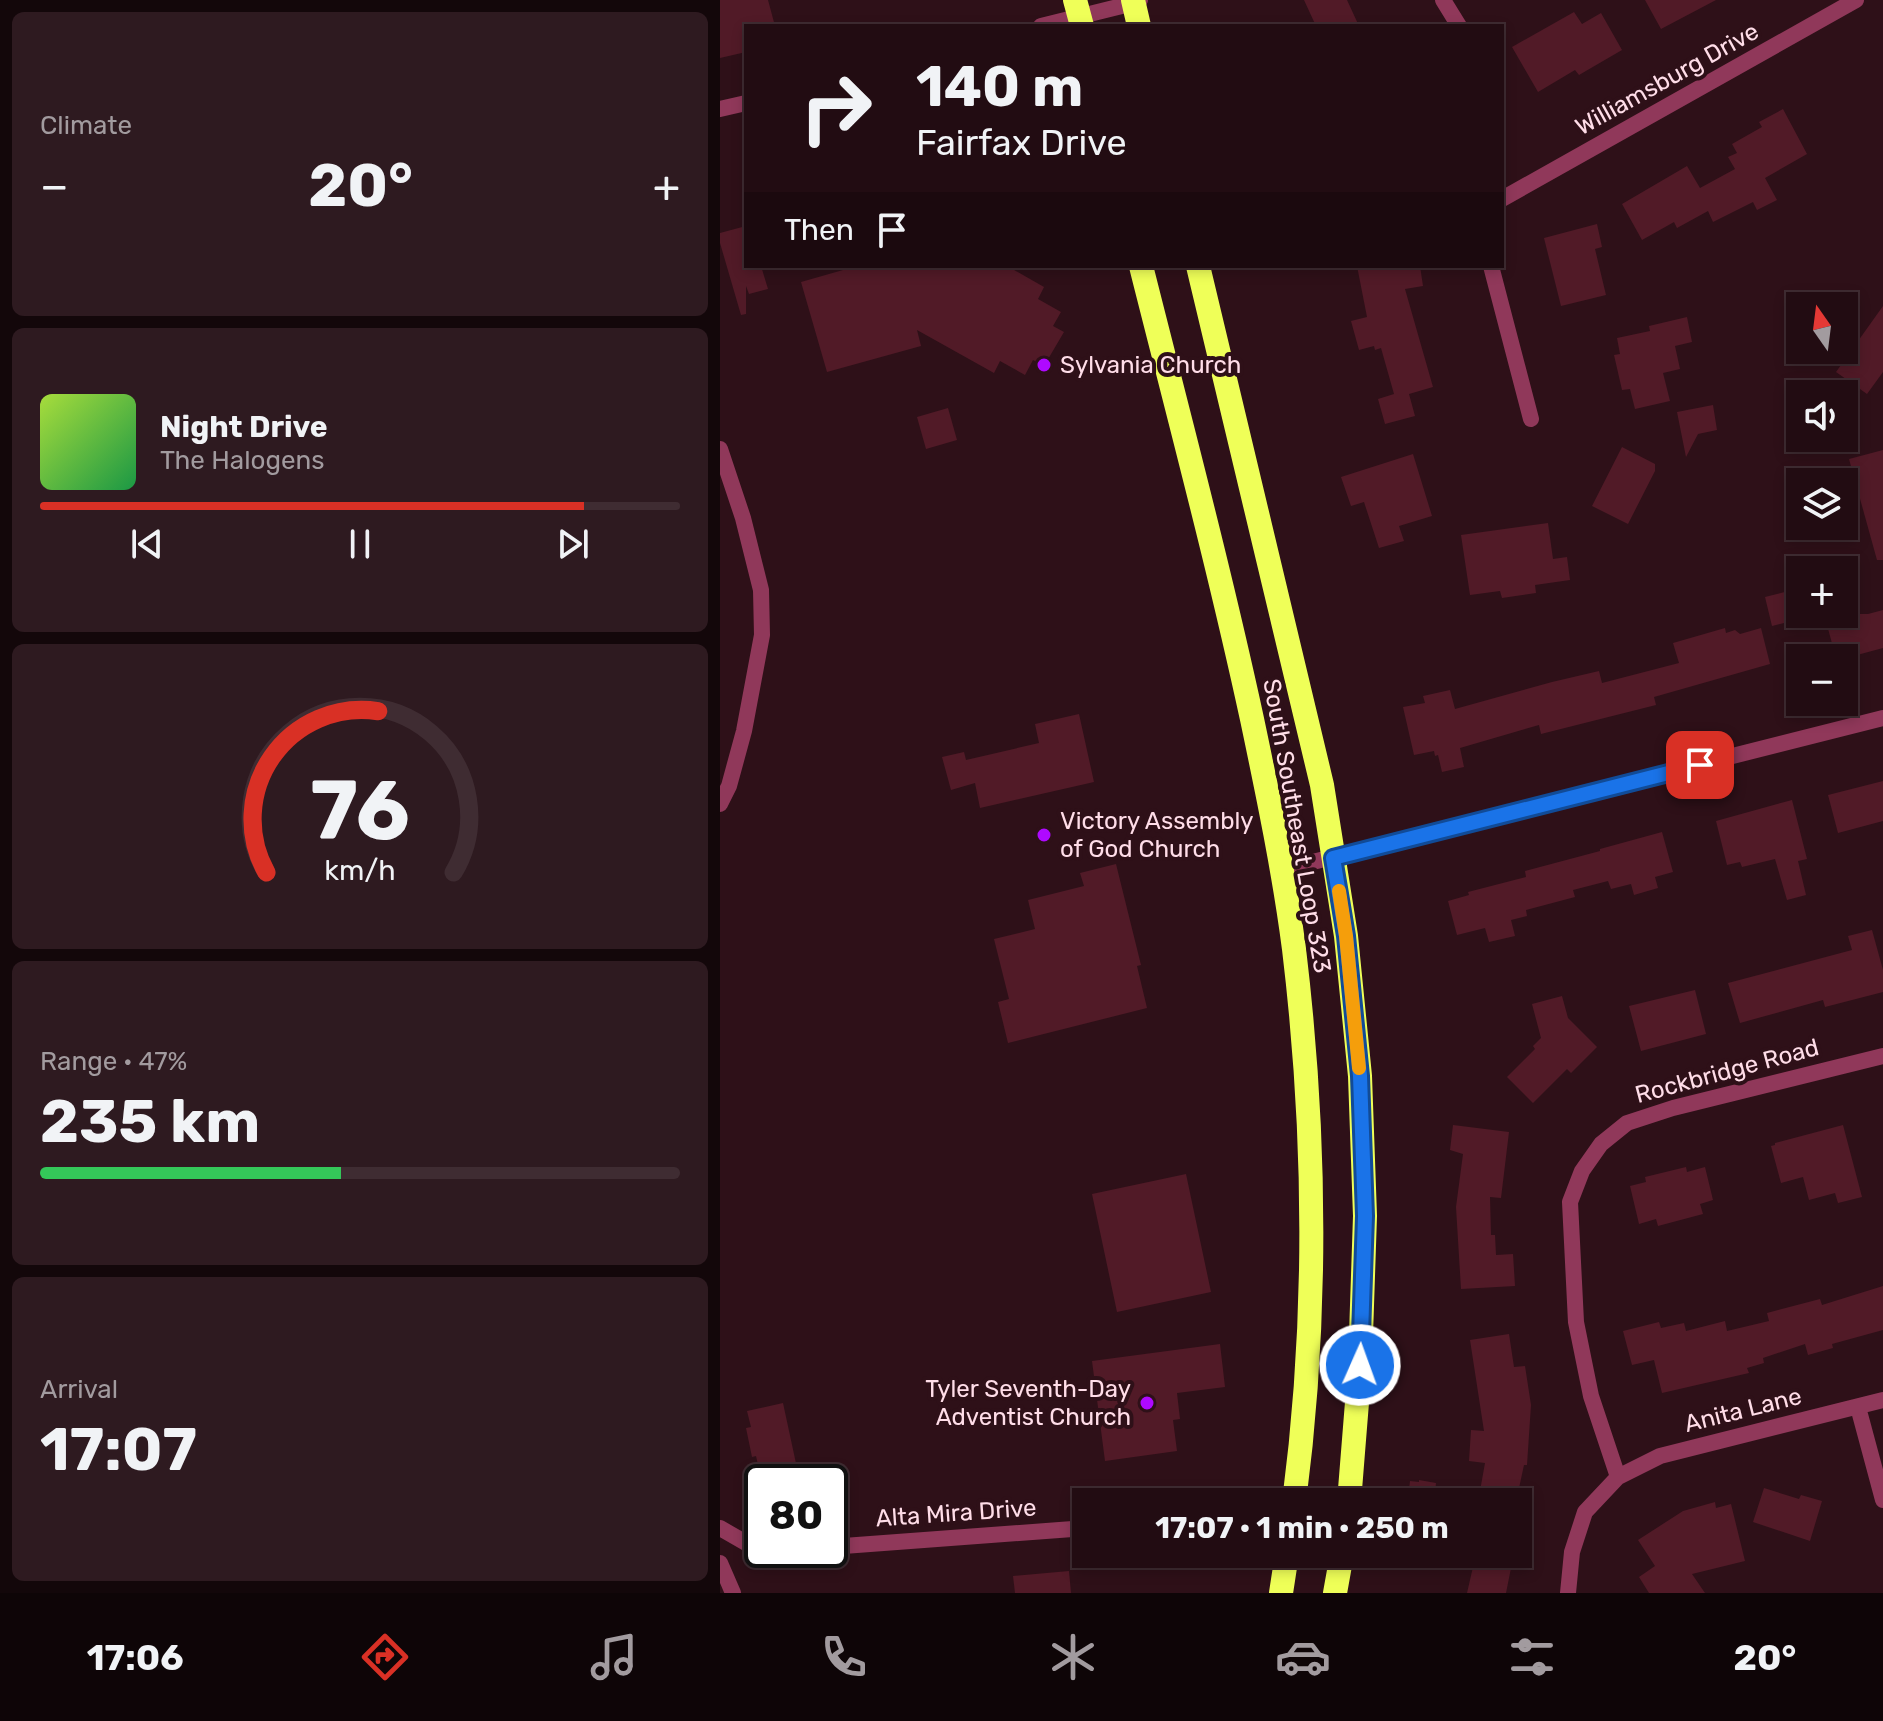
<!DOCTYPE html>
<meta charset="utf-8">
<style>
:root{--surface:#220c12;--page:#2e1a20;--text:#f1f3f6;--muted:#a29b9f;--line:#3f2c32;--accent:#d93025}
body{margin:0;font-family:Rubik,sans-serif;background:var(--page);color:var(--text);height:100vh;display:flex;flex-direction:column;font-size:30px;white-space:nowrap}
*{box-sizing:border-box;margin:0}
p{font-size:26px;color:var(--muted)}
.icon{flex:none;width:44px;height:44px;fill:none;stroke:currentColor;stroke-width:2;stroke-linecap:round;stroke-linejoin:round}
.map{position:relative;flex:1;overflow:hidden}
.side{display:flex;flex-direction:column;gap:12px;padding:12px;background:#13070a;width:720px}
.side>*{flex:none}
.hud{position:absolute;left:24px;top:24px;width:760px;height:244px;border-radius:0px;box-shadow:0 4px 12px #0003,0 0 0 2px var(--line);background:#220c12;color:var(--text);overflow:hidden}
.needle{width:52px;rotate:346deg}
.controls{position:absolute;left:1066px;top:292px;display:grid;gap:16px}
.controls a{display:grid;place-items:center;width:72px;height:72px;border-radius:0px;background:var(--surface);box-shadow:0 4px 12px #0003,0 0 0 2px var(--line);font-size:40px}
.speed{position:absolute;left:24px;top:1464px;display:flex;gap:16px;font-size:40px;font-weight:700;text-align:center}
.speed>*{display:grid;place-content:center;width:104px;height:104px;border-radius:50%;background:var(--surface);box-shadow:0 4px 12px #0003,0 0 0 2px var(--line);line-height:1}
.speed .limit{border:4px solid #111;border-radius:12px;background:#fff;color:#111}
.pin{position:absolute;display:grid;place-items:center;width:68px;height:68px;color:#fff;margin:-34px;border-radius:16px;box-shadow:0 4px 12px #0006}
.me{position:absolute;width:88px;margin:-44px;rotate:2deg;stroke-linejoin:round;filter:drop-shadow(0 0 6px #0008)}
.turn{display:flex;align-items:center;gap:28px;height:168px;padding:0 40px;font-size:36px}
.turn .icon{width:104px;height:104px;stroke-width:2.5}
.turn b{display:block;font-size:56px;line-height:68px}
.then{display:flex;align-items:center;height:76px;padding:0 40px;background:#0003;gap:16px;font-size:30px}
.big{font-size:60px;font-weight:700;line-height:1.1}
.side .card{flex:1;display:flex;flex-direction:column;justify-content:center;gap:12px;min-width:0;padding:0 28px;border-radius:12px;background:var(--page)}
.side .dial{align-items:center;gap:0}
.dial svg{height:208px;overflow:visible;fill:none;stroke:var(--line);stroke-width:7;stroke-linecap:round;text-anchor:middle}
.dial text{fill:var(--text);stroke:none}
.song{display:flex;align-items:center;gap:24px}
.cover{width:96px;height:96px;border-radius:12px;background:linear-gradient(135deg,hsl(80 70% 55%),hsl(140 70% 35%))}
.played{height:8px;border-radius:4px;background:linear-gradient(90deg,var(--accent) 85%,var(--line) 85%)}
.keys{display:flex;justify-content:space-around;direction:ltr}
.heat{display:flex;justify-content:space-between;align-items:center;font-size:44px;direction:ltr}
.charge{height:12px;border-radius:6px;background:linear-gradient(90deg,#34c759 47%,var(--line) 0)}
.trip{position:absolute;left:352px;top:1488px;width:460px;height:80px;border-radius:0px;background:var(--surface);box-shadow:0 4px 12px #0003,0 0 0 2px var(--line);font-weight:700;line-height:80px;text-align:center}
.tab-bar{display:flex;height:128px;justify-content:space-around;align-items:center;background:#0e0507;color:var(--muted)}
.tab-bar .icon{width:56px;height:56px}
.tab-bar .selected{color:var(--accent)}
.tab-bar b{font-size:36px;color:var(--text)}
main{display:flex;flex:1;min-height:0}
.map>svg:first-child{display:block}
.building{fill:#511a27}
.lines{fill:none;stroke-linecap:round;stroke-linejoin:round}
.street{stroke:#90385a;stroke-width:16}
.highway{stroke:#efff58;stroke-width:24}
.route-casing{stroke:#114b97;stroke-width:20}
.route{stroke:#1a73e8;stroke-width:14}
.slow{stroke:#f59e0b;stroke-width:14}
.poi-dot{fill:#af09ff;stroke:#2e1018;stroke-width:3}
.labels{text-anchor:middle;dominant-baseline:central;stroke-width:8;stroke-linejoin:round;paint-order:stroke}
.street-label{font-size:24px;fill:#ffdde8;stroke:#2e1018}
.poi-label{font-size:24px;fill:#ffdde8;stroke:#2e1018;text-anchor:start}
</style>
<main>
<section class="side">
<div class="card"><p>Climate</p>
<div class="heat"><a>−</a><b class="big">20°</b><a>+</a></div>
</div>
<div class="card">
<div class="song"><i class="cover"></i><div><b>Night Drive</b><p>The Halogens</p></div></div>
<div class="played"></div>
<div class="keys"><svg class="icon" aria-label="previous" viewBox="0 0 24 24"><path d="M18 5L8 12l10 7zM5 5v14"/></svg><svg class="icon" aria-label="pause" viewBox="0 0 24 24"><path d="M8 5v14M16 5v14"/></svg><svg class="icon" aria-label="next" viewBox="0 0 24 24"><path d="M6 5l10 7-10 7zM19 5v14"/></svg></div>
</div>
<div class="card dial"><svg viewBox="0 0 100 80">
<path d="M14 69A42 42 0 1 1 86 69"/>
<path d="M14 69A42 42 0 0 1 57 7" stroke="#d93025"/>
<text x="50" y="56" font-size="32" font-weight="700">76</text>
<text x="50" y="72" font-size="11">km/h</text>
</svg></div>
<div class="card"><p>Range · 47%</p><b class="big">235 km</b><div class="charge"></div></div>
<div class="card"><p>Arrival</p><b class="big">17:07</b></div>
</section>
<div class="map">
<svg width="1163" height="1593" viewBox="0 0 1163 1593">
<rect width="100%" height="100%" fill="#2e1018"/>
<!-- building -->
<path class="building" d="M0,0H48L55,26H26V52L0,58Z
M584,0H627L639,26H596Z
M925,0H996L941,29Z
M854,12L862,24L881,13L902,50L859,75L855,70L818,92L792,47Z
M1063,109L1087,154L1045,178L1057,200L1037,210L1033,202L993,222L988,211L957,228L954,222L922,240L902,204L967,166L980,188L1015,169L1008,157L1017,153L1012,144L1042,127L1039,122Z
M877,224L882,247L875,249L886,295L841,306L824,238Z
M26,226V266H41L48,289L29,294L26,286V314L21,315L0,243V233Z
M122,266H287L324,287L318,299L341,312L333,326L344,332L324,366L313,360L305,375L280,361L274,373L197,330L201,346L107,372L81,282L123,270Z
M637,266H700L703,286L685,289L713,387L689,394L695,416L665,424L658,399L674,394L661,348L655,350L654,346L639,350L631,321L647,317Z
M1163,306V372L1147,394L1116,372Z
M967,317L972,342L955,346L960,369L943,373L950,401L915,409L910,389L902,390L894,355L900,354L897,338L930,331L929,326Z
M993,405L997,430L978,434L966,457L957,412Z
M228,408L237,440L206,449L197,417Z
M902,447L935,464V471L908,524L872,506Z
M1163,450V560H1157L1129,459Z
M693,454L712,516L679,526L684,541L659,548L644,502L631,506L621,477Z
M828,523L833,559L847,557L850,580L815,585L816,593L782,598L780,591L750,595L741,535Z
M1076,589L1080,602V614H1083L1084,618L1052,626L1045,597Z
M1163,610V648L1126,658H1116L1104,614H1148Z
M1005,628L1006,633L1015,630L1020,634L1041,628L1050,664L934,697L936,705L821,734L819,725L740,748L744,767L722,772L718,755L715,756L714,751L694,755L683,707L705,703L703,696L730,690L735,709L832,682L879,671L882,683L959,663L953,643Z
M359,714L374,782L260,808L255,783L231,790L222,757L244,752L246,760L319,743L315,724Z
M1163,781V821L1118,833L1108,795Z
M1072,800L1087,859L1078,861L1086,895L1067,900L1055,859L1022,867L1020,862L1007,865L996,821Z
M942,832L953,872L935,877L938,888L914,895L911,884L891,889L888,881L853,890L855,897L806,910L807,916L791,920L795,936L769,942L765,928L737,935L728,901L749,895L748,892L806,877L805,871L880,851V849Z
M396,864L421,965L417,966L427,1008L288,1043L278,1002L289,999L274,939L315,929L308,900L364,886L360,873Z
M1152,930L1163,970V992L1105,1007L1103,1000L1020,1023L1008,983L1132,950L1128,936Z
M975,990L986,1034L921,1051L909,1006Z
M842,996L848,1018L877,1047L851,1073L847,1069L813,1103L787,1077L815,1049L813,1046L821,1038L812,1004Z
M733,1125L789,1132L781,1198L770,1197L771,1235H775L776,1255L793,1254L795,1286L741,1289L736,1207L743,1154L730,1150Z
M1123,1125L1142,1197L1118,1203L1115,1193L1089,1200L1083,1177L1061,1183L1051,1146L1055,1145V1143Z
M966,1167L967,1172L985,1167L993,1200L980,1204L983,1214L938,1226L936,1219L919,1224L910,1186L926,1182L925,1177Z
M466,1174L491,1292L397,1312L372,1194Z
M1163,1286V1330L1112,1344L1113,1348L1088,1355L1085,1344L1043,1358L1044,1363L1027,1368L1029,1373L942,1393L934,1360L912,1365L903,1331L939,1322L941,1328L964,1323L966,1331L1005,1321L1007,1331L1049,1321L1047,1313L1100,1299L1102,1305Z
M789,1334L794,1367L805,1366L811,1405L807,1465H804L796,1502H758L765,1463L749,1461L751,1430L764,1431L750,1340Z
M500,1344L505,1387L457,1393L460,1419L453,1420L457,1451L385,1461L372,1361Z
M63,1403L80,1482H42L36,1456L32,1457L26,1428L31,1427L27,1411Z
M699,1480L716,1483L714,1502L688,1499L690,1481L699,1482Z
M1044,1488L1079,1499L1081,1495L1102,1501L1090,1541L1033,1522Z
M995,1502L996,1508L1011,1504L1025,1561L972,1574L985,1593H929L919,1577L935,1566L918,1540L963,1511Z
M756,1554H776L793,1558L786,1593H747Z
M349,1571L351,1593H295L293,1576Z"/>
<g class="lines">
<!-- street -->
<path class="street" d="M723,0L739,26
M321,26L414,3L420,0
M0,109L26,103
M782,199L1136,0
M771,266L811,419
M0,449L23,518L41,590L42,635L24,731L9,786L0,804
M561,870L1163,718
M1138,1407L1163,1500
M898,1477L871,1396L856,1322L850,1202L862,1171L881,1144L907,1123L953,1108L1163,1056
M0,1528L47,1555L77,1550
M110,1547L366,1528
M0,1563L13,1593
M848,1593L852,1552L865,1512L898,1477L940,1456L1163,1400"/>
<!-- highway -->
<path class="highway" d="M355,0L362,26
M413,0L419,26
M421,266C459,417 499,567 532,719C548,795 564,872 574,949C596,1132 598,1319 574,1502
M478,266L602,785L626,936L640,1076L645,1216L640,1365L629,1502
M561,1593L567,1554
M615,1593L622,1554"/>
</g>
<g class="lines">
<defs>
<path id="route" d="M640,1365L645,1216L640,1076L626,936L613,858L980,765"/>
</defs>
<!-- route casing -->
<use href="#route" class="route-casing"/>
<!-- route -->
<use href="#route" class="route"/>
<!-- slow -->
<path class="slow" d="M619,891L626,936L639,1068"/>
</g>
<!-- markers -->
<g class="poi-dot">
<circle cx="324" cy="365" r="8"/>
<circle cx="324" cy="835" r="8"/>
<circle cx="427" cy="1403" r="8"/>
</g>
<g class="labels">
<!-- street labels -->
<g class="street-label">
<text transform="translate(947 79) rotate(-29)">Williamsburg Drive</text>
<text transform="translate(577 826) rotate(80)">South Southeast Loop 323</text>
<text transform="translate(1007 1071) rotate(-15)">Rockbridge Road</text>
<text transform="translate(1023 1410) rotate(-14)">Anita Lane</text>
<text transform="translate(236 1513) rotate(-4)">Alta Mira Drive</text>
</g>
<!-- poi labels -->
<g class="poi-label">
<text x="340" y="365">Sylvania Church</text>
<text x="340" y="821">Victory Assembly<tspan x="340" dy="28">of God Church</tspan></text>
<text x="411" y="1389" text-anchor="end">Tyler Seventh-Day<tspan x="411" dy="28">Adventist Church</tspan></text>
</g>
</g>
</svg>
<div class="controls">
<a><svg class="needle" viewBox="-14 -14 28 28"><path d="M0-13l5 13h-10z" fill="#e53935"/><path d="M0 13l5-13h-10z" fill="#a29b9f"/></svg></a>
<a><svg class="icon" aria-label="sound" viewBox="0 0 24 24"><path d="M4 9h4l5-4v14l-5-4H4zM17 9q2 3 0 6"/></svg></a>
<a><svg class="icon" aria-label="layers" viewBox="0 0 24 24"><path d="M12 4l9 5-9 5-9-5zM3 14l9 5 9-5"/></svg></a>
<a>+</a>
<a>−</a>
</div>
<div class="speed"><div class="limit">80</div></div>
<div class="pin" style="left:980px;top:765px;background:#d93025"><svg class="icon" aria-label="arrive" viewBox="0 0 24 24"><path d="M6 21V4h12l-3 4 3 4H6"/></svg></div>
<svg class="me" style="left:640px;top:1365px" viewBox="-20 -20 40 40"><circle r="17" fill="#1a73e8" stroke="#fff" stroke-width="3"/><path d="M0-11L8 9 0 5-8 9z" fill="#fff"/></svg>
<div class="trip">17:07 · 1 min · 250 m</div>
<div class="hud">
<div class="turn"><svg class="icon" aria-label="right" viewBox="0 0 24 24"><path d="M7 20v-9h11M14 6l5 5-5 5"/></svg><div><b>140 m</b>Fairfax Drive</div></div>
<div class="then">Then<svg class="icon" aria-label="arrive" viewBox="0 0 24 24"><path d="M6 21V4h12l-3 4 3 4H6"/></svg></div>
</div>
</div>
</main>
<nav class="tab-bar">
<b>17:06</b>
<svg class="icon selected" aria-label="directions" viewBox="0 0 24 24"><path d="M12 3l9 9-9 9-9-9zM9 14v-3h6M13 9l2 2-2 2"/></svg>
<svg class="icon" aria-label="music" viewBox="0 0 24 24"><path d="M9 18V5l10-2v13"/><circle cx="6" cy="18" r="3"/><circle cx="16" cy="16" r="3"/></svg>
<svg class="icon" aria-label="phone" viewBox="0 0 24 24"><path d="M5 4h4l2 5-3 2q2 4 5 5l2-3 5 2v4C11 20 4 13 5 4z"/></svg>
<svg class="icon" aria-label="climate" viewBox="0 0 24 24"><path d="M12 3v18M4 7l16 10M4 17L20 7"/></svg>
<svg class="icon" aria-label="car" viewBox="0 0 24 24"><path d="M5 17H2v-5l4-1 3-4h7l3 4 3 1v5h-3M9 17h6M6 11h13"/><circle cx="7" cy="17" r="2"/><circle cx="17" cy="17" r="2"/></svg>
<svg class="icon" aria-label="filters" viewBox="0 0 24 24"><path d="M4 7h16M4 17h16"/><circle cx="9" cy="7" r="2"/><circle cx="15" cy="17" r="2"/></svg>
<b>20°</b>
</nav>
